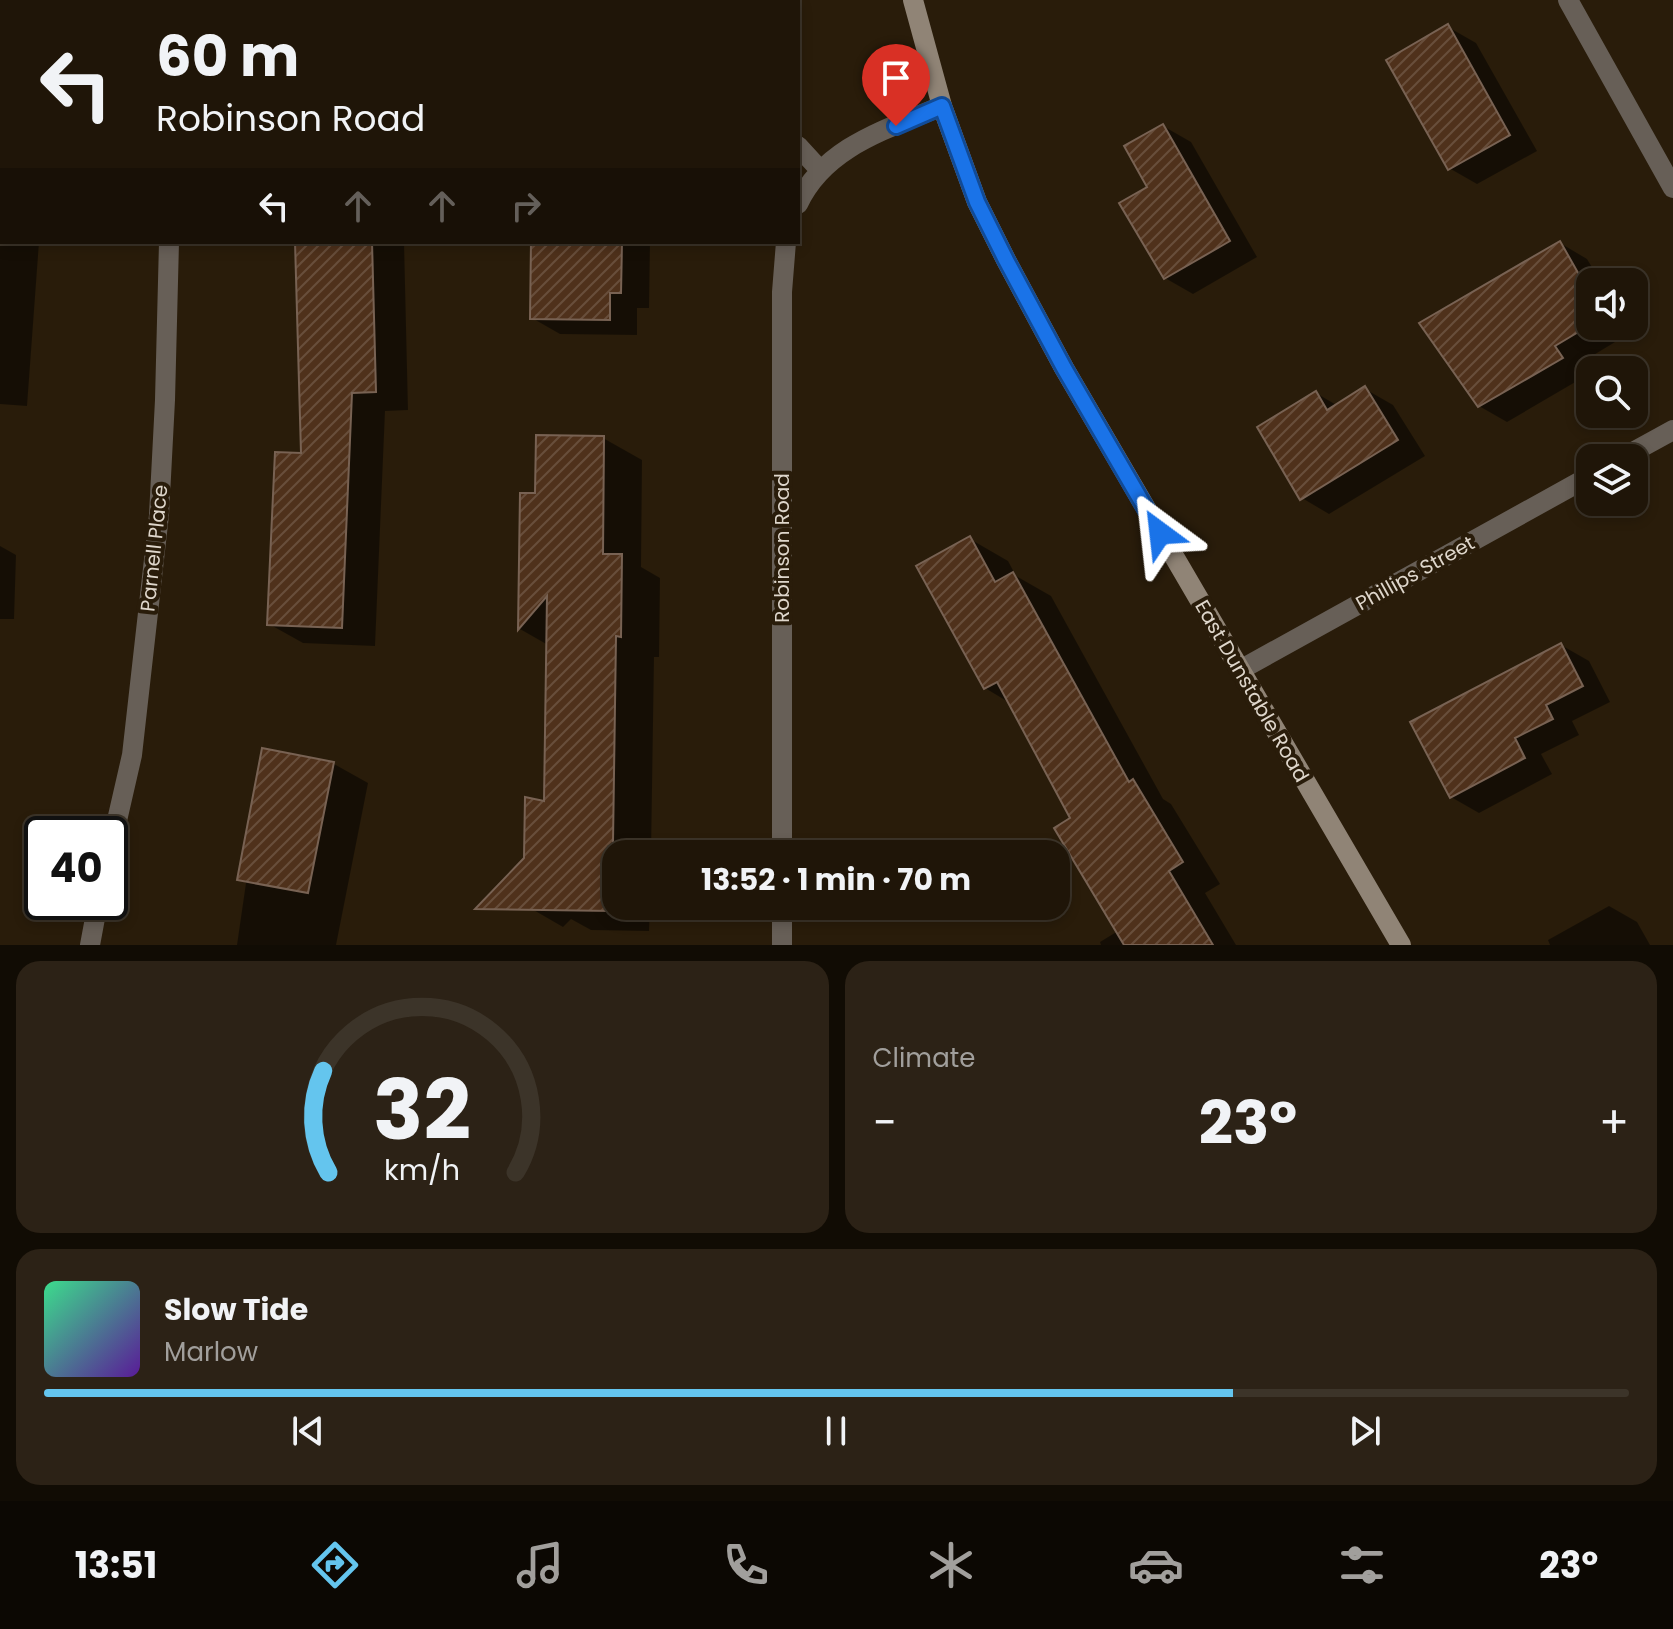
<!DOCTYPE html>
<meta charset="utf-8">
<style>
:root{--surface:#1f1508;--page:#2c2216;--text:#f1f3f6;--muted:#a19f9c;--line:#3c3429;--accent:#64c5ee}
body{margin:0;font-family:Poppins,sans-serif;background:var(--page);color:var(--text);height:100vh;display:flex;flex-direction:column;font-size:30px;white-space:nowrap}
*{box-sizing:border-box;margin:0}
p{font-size:26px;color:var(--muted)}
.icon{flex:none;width:44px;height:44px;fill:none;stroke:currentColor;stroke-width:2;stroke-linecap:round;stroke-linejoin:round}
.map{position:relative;height:945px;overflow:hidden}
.sheet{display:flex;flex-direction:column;gap:16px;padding:16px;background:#110c04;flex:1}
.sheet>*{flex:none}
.guide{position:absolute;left:0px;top:0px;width:800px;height:244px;box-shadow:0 4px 12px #0003,0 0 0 2px var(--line);background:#1f1508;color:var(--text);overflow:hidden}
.buttons{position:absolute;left:1576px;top:268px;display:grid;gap:16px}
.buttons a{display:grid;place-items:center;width:72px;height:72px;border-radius:16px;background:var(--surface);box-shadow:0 4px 12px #0003,0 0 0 2px var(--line);font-size:40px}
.speed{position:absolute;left:24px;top:816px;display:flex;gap:16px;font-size:40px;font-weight:700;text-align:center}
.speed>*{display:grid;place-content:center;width:104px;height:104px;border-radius:50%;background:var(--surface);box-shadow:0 4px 12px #0003,0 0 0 2px var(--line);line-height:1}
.speed .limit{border:4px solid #111;border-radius:12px;background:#fff;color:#111}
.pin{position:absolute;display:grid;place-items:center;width:68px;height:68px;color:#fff;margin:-82px -34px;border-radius:50% 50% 50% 0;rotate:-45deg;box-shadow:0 0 8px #0007}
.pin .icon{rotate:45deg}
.me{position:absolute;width:88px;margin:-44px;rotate:330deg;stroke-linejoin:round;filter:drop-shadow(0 0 6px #0008)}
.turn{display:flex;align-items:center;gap:28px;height:168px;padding:0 24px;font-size:36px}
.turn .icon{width:104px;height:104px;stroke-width:2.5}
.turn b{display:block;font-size:56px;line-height:68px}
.lanes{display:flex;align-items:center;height:76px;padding:0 24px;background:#0003;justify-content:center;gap:40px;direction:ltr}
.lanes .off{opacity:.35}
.big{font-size:60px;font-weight:700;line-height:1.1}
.sheet .tile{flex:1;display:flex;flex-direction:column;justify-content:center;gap:12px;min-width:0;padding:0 28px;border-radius:24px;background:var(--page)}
.sheet .dial{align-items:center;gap:0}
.dial svg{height:208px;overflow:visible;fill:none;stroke:var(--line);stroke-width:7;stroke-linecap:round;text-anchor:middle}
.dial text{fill:var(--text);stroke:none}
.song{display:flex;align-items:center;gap:24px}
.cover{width:96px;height:96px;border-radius:12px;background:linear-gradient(135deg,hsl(150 70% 55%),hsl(270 70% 35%))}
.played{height:8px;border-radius:4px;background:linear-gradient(90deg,var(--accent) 75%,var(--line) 75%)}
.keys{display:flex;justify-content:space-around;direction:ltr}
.heat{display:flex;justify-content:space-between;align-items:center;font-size:44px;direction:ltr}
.sheet .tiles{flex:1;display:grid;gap:16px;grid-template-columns:1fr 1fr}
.tile:last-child{grid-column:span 2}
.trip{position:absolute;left:602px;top:840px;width:468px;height:80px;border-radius:24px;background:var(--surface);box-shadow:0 4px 12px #0003,0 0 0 2px var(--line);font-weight:700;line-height:80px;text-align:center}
.tabs{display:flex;height:128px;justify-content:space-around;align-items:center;background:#0c0803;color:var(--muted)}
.tabs .icon{width:56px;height:56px}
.tabs .on{color:var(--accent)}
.tabs b{font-size:36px;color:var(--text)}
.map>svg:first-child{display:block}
.shadow{fill:#0007}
.building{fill:url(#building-hatch);stroke:#786253;stroke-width:2}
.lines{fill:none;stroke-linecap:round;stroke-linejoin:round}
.street{stroke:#675f57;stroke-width:20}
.secondary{stroke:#908476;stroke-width:20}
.route-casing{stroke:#114b97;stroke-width:20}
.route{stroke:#1a73e8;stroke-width:14}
.labels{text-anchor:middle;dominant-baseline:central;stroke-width:8;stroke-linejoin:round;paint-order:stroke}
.street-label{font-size:20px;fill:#ded6cb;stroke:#291c0a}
</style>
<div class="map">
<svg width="1673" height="945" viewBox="0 0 1673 945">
<defs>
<pattern id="building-hatch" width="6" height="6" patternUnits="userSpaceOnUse" patternTransform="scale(2)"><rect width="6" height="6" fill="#4f311b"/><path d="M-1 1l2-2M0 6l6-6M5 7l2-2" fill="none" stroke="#684e3b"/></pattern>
</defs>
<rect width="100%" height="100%" fill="#291c0a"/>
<!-- shadow -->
<path class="shadow" d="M1448,27L1476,43L1537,151L1477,184L1449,168Z
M1163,126L1191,142L1257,257L1193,294L1165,278L1150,188Z
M0,223L2,224V242H39L27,406L0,404Z
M297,242H404L408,410L385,411L375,646L303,643L269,624L304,455Z
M533,242H650L649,308H637V335L560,334L532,318Z
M1560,243L1587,259L1601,282H1590V326H1626L1630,333L1582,362L1589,374L1507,422L1479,406Z
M1365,389L1393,405L1425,456L1329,514L1302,498L1316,393L1338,406Z
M603,438L642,460L641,567L660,578L659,657H654L651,854H616V906H650L649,931L591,930L571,919L563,927L525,905L546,803L548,645L520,629L522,495H537Z
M970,539L1008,561L1016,576L1051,596L1163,799L1171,804L1220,884L1205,893L1236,945H1101L1100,942L1118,931L1073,818L1010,703L985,688Z
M0,546L16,555L14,619H0Z
M1561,645L1589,661L1610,702L1572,721L1579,735L1541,754L1552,774L1479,813L1451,797Z
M263,750L334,764L368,783L336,945H237L246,883L239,879Z
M1609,906L1637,922L1650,945H1550L1548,940Z"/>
<!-- building -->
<path class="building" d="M1448,24L1510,135L1448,170L1386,60Z
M1163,124L1230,241L1164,279L1119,203L1147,187L1124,146Z
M1560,241L1590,294V325L1555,346L1563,358L1478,407L1419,323Z
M295,242H372L376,392L352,393L342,628L267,625L275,452L301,453Z
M531,242H622L621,293H610V320L530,319Z
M1365,386L1398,440L1300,500L1257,427L1316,391L1327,410Z
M536,435L604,436L603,554H622L621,637L616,636L612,911L475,909L524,858L525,797L544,801L547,596L518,630L520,493H535Z
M970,536L995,582L1013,572L1129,782L1133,779L1183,862L1169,871L1213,945H1124L1054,828L1070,818L997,682L984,689L916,566Z
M1561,643L1583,686L1546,705L1553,719L1515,738L1525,758L1450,798L1410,722Z
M262,748L334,762L308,893L237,880Z"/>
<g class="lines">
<!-- street -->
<path class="street" d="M71,0L74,2
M1568,0L1673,188
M700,2L701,0
M798,146L820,170
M798,204C825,146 888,129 942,106
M1622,458L1673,430
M1240,670L1590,476
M110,851L132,755L159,515L165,400L169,242
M782,854V292L786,242
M90,945L98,902
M782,945V906"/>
<!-- secondary -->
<path class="secondary" d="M913,0L942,106L977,202L1006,260L1064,368L1401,945"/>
</g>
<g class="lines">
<defs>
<path id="route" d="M896,126L942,106L977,202L1006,260L1064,368L1160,533"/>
</defs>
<!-- route casing -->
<use href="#route" class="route-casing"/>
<!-- route -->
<use href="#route" class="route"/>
</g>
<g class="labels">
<!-- street labels -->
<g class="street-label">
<text transform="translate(154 548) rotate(-84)">Parnell Place</text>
<text transform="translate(782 548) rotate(-90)">Robinson Road</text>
<text transform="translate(1415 573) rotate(-29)">Phillips Street</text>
<text transform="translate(1252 691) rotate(60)">East Dunstable Road</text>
</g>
</g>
</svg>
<div class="buttons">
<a><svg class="icon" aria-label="sound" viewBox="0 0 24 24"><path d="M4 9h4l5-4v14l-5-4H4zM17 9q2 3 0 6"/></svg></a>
<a><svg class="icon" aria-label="search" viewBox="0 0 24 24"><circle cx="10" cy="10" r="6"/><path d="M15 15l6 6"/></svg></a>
<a><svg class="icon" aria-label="layers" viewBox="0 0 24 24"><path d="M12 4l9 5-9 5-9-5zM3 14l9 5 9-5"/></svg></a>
</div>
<div class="speed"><div class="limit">40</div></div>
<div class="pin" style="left:896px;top:126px;background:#d93025"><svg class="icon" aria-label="arrive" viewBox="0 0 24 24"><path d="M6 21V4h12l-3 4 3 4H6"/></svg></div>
<svg class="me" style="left:1160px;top:533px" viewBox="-20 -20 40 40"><path d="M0-17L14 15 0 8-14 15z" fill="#1a73e8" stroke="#fff" stroke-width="4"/></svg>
<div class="trip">13:52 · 1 min · 70 m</div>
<div class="guide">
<div class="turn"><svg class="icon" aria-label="left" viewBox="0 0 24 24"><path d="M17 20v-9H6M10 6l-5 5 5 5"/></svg><div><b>60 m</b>Robinson Road</div></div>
<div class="lanes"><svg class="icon" aria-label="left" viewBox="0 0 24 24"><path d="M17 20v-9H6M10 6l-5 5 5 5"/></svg><svg class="icon off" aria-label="ahead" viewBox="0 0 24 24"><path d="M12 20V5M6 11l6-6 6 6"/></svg><svg class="icon off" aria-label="ahead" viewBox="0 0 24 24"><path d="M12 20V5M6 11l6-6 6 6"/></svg><svg class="icon off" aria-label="right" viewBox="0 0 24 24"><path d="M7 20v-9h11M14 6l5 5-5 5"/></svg></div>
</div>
</div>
<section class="sheet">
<div class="tiles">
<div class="tile dial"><svg viewBox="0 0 100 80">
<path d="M14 69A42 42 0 1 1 86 69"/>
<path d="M14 69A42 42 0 0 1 12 30" stroke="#64c5ee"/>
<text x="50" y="56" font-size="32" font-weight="700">32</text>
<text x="50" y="72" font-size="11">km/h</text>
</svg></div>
<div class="tile"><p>Climate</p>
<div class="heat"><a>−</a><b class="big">23°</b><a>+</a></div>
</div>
<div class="tile">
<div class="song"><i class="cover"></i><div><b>Slow Tide</b><p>Marlow</p></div></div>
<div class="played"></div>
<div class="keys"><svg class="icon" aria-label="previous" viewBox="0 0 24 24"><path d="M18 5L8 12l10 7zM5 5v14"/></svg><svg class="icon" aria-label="pause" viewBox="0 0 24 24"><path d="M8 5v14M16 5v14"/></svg><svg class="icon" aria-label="next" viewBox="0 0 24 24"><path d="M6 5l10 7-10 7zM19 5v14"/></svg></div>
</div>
</div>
</section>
<nav class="tabs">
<b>13:51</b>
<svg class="icon on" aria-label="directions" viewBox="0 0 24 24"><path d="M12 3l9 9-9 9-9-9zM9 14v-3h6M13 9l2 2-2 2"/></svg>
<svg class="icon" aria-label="music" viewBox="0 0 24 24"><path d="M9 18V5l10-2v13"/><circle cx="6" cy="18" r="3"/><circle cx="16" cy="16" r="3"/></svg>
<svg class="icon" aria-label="phone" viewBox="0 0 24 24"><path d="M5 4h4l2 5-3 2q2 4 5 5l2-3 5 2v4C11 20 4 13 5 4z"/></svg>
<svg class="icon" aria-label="climate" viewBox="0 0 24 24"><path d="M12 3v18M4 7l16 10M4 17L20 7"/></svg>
<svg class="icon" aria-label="car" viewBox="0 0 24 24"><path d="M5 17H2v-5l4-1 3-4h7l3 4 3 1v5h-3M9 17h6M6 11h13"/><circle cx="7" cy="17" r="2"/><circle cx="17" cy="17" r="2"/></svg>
<svg class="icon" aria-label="filters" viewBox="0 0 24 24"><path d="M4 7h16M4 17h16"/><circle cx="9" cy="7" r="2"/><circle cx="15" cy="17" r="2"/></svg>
<b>23°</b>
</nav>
